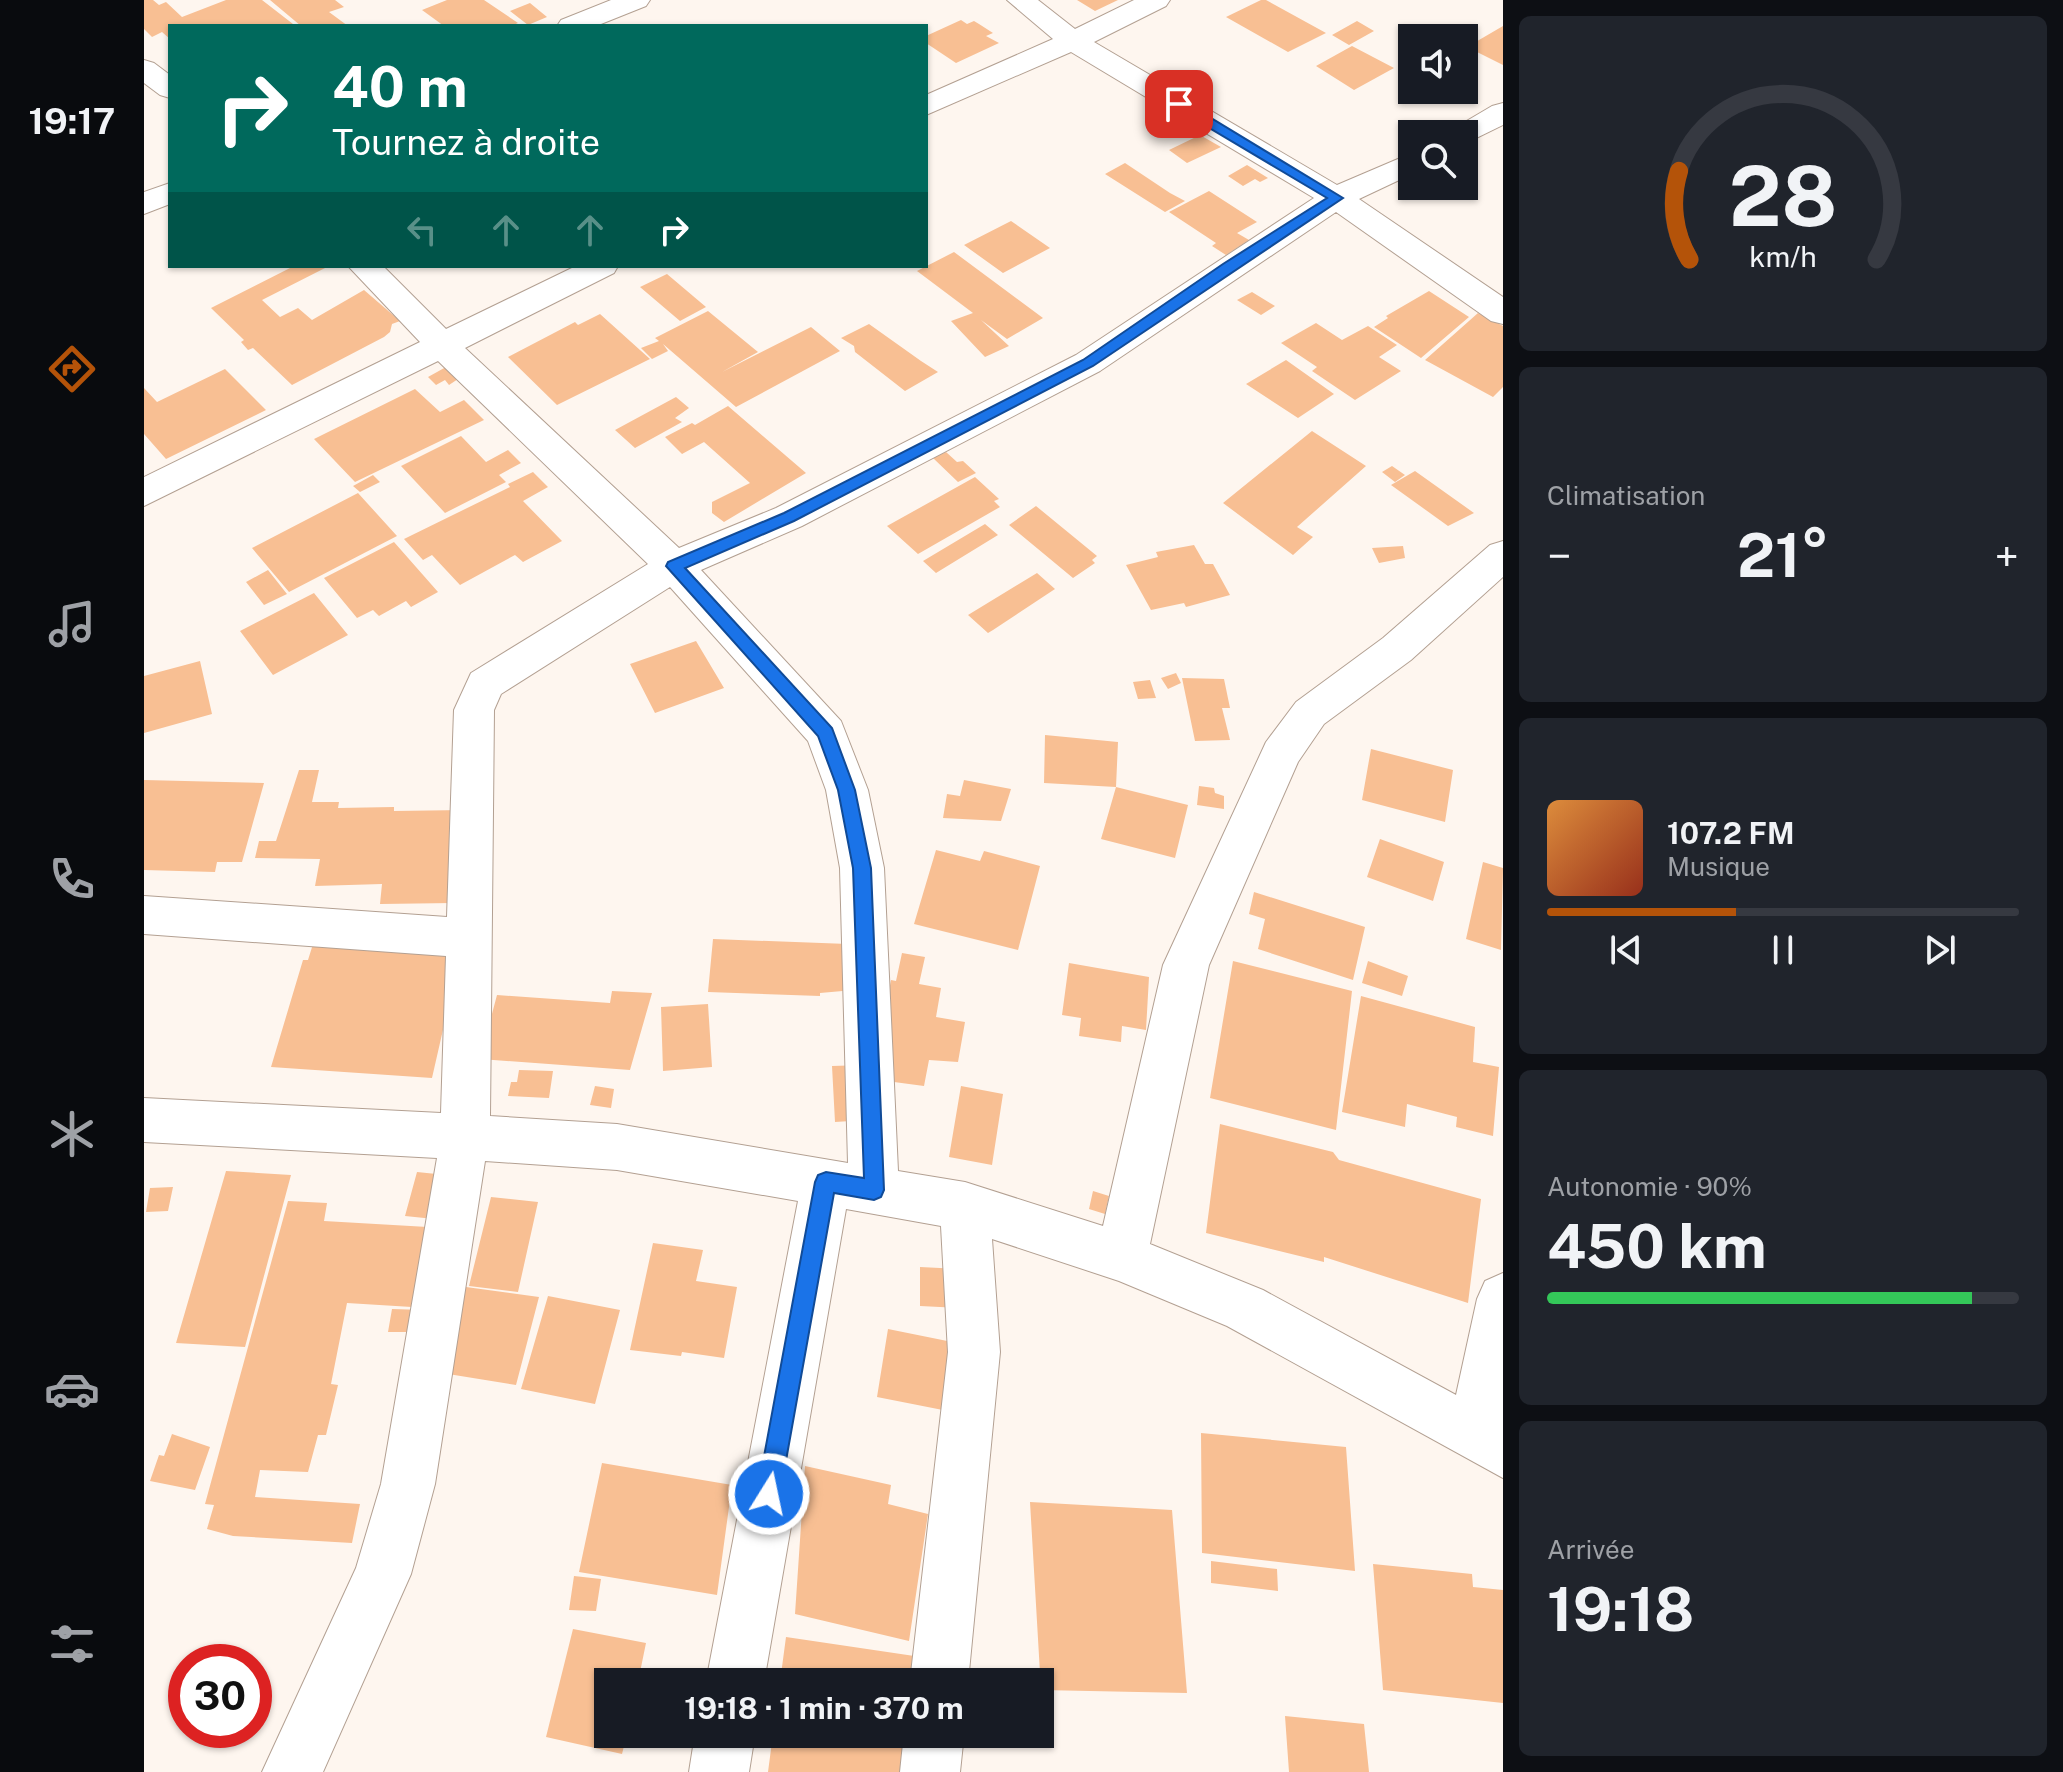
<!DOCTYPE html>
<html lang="fr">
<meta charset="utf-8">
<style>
:root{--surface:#171b24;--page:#20242c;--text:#f1f3f6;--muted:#9ea1a6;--line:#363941;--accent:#b45309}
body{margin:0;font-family:"Public Sans",sans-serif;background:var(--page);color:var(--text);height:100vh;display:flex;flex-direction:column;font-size:30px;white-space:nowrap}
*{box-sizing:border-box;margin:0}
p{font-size:26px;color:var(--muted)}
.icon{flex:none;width:44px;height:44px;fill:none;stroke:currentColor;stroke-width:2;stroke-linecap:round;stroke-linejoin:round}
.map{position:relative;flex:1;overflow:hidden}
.sheet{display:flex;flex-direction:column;gap:16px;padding:16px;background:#0d0f14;width:560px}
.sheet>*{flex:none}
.hud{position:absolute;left:24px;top:24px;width:760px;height:244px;border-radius:0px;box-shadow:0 2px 6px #0004;background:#00695c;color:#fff;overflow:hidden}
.fabs{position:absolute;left:1254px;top:24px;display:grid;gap:16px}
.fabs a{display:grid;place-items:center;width:80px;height:80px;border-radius:0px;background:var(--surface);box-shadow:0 2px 6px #0004;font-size:40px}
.speed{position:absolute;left:24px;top:1644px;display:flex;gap:16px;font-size:40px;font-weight:700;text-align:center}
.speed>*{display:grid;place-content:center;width:104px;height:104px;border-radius:50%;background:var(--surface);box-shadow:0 2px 6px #0004;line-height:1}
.speed .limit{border:12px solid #d22;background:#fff;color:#111}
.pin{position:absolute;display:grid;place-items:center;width:68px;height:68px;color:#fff;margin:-34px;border-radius:16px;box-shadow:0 4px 12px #0006}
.me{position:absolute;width:88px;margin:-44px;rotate:10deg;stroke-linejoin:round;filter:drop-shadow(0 0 6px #0008)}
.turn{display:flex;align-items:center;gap:28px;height:168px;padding:0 32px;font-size:36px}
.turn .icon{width:104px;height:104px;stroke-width:2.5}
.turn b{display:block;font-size:56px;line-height:68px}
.lanes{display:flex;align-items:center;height:76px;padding:0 32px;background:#0003;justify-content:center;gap:40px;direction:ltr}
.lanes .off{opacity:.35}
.big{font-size:60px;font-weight:700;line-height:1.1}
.sheet .tile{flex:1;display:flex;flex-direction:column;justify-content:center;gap:12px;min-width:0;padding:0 28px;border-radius:12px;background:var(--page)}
.sheet .dial{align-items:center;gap:0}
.dial svg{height:208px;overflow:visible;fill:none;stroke:var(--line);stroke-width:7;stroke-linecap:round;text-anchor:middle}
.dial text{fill:var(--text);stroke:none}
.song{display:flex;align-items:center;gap:24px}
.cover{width:96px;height:96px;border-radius:12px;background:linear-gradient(135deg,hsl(30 70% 55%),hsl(10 70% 35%))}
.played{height:8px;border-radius:4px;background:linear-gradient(90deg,var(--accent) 40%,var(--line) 40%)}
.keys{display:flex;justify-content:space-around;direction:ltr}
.heat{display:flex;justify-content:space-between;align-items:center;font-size:44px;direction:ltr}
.charge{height:12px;border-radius:6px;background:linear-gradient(90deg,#34c759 90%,var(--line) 0)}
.trip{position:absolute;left:450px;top:1668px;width:460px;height:80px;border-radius:0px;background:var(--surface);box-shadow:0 2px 6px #0004;font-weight:700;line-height:80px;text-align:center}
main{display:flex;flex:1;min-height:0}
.dock{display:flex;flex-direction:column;width:144px;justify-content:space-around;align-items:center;background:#090b0e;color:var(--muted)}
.dock .icon{width:56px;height:56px}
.dock .active{color:var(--accent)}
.dock b{font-size:36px;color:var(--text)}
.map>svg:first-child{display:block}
.building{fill:#f8bf93}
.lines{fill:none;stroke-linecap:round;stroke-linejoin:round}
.street-casing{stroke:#b3a092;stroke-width:2}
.street{fill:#fff;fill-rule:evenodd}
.route{fill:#1a73e8;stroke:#114b97;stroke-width:2}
</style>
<main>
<nav class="dock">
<b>19:17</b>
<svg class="icon active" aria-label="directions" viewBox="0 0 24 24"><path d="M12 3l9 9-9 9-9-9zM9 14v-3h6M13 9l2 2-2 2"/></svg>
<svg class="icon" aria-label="music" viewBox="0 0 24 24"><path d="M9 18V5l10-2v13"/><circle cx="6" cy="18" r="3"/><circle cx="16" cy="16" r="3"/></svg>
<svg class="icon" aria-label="phone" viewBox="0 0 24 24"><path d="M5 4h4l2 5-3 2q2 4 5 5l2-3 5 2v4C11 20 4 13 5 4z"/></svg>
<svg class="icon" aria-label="climate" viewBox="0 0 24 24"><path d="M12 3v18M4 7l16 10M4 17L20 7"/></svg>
<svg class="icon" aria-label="car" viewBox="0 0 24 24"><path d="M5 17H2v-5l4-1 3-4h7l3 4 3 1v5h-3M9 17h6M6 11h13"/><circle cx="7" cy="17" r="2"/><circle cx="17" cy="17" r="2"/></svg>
<svg class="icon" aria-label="filters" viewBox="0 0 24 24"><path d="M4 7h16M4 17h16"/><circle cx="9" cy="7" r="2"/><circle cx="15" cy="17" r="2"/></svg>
</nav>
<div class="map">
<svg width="1359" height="1772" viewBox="0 0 1359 1772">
<rect width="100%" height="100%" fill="#fef6ef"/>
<!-- building -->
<path class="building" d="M0,0H9L15,5L22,2L38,17L82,0H118L149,24L26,26V39L18,32L8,37L0,29Z
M126,0H191L200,7L185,12L204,26H157Z
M303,0H340L374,23L367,26H300L278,10Z
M933,0H974L951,11Z
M1117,0H1122L1182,33L1144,52L1082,17Z
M386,3L403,17L384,25L366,11Z
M817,20L823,24L830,21L835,24L849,33L842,36L855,43L812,63L782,43V36Z
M1213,21L1230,31L1205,45L1188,35Z
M1359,26V65L1323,47Z
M1208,46L1250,68L1210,90L1172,66Z
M1056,135L1077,147L1043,163L1025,150Z
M981,163L1026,193L1041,201L1021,212L961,174Z
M1103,165L1124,178L1116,182L1111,179L1099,186L1084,176Z
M1065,191L1113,222L1093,233L1105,240L1082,255L1068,246L1072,243L1025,212Z
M867,221L906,248L859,273L820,245Z
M810,252L899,318L863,339L837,320L865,346L841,357L807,321L829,313L773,271Z
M150,266H185L118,300L136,317L154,308L168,320L220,290L256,321L248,324L246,332L240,337L148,385L109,348L104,350L97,342L100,340L67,308Z
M523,274L562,307L536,321L496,287Z
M1285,291L1325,317L1277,358L1230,327L1244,318L1242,316Z
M1108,292L1131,306L1117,315L1093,300Z
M564,311L614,352L578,372L667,327L696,351L592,407L519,344L524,351L508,359L497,348L515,341L511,338Z
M1334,313L1359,326V387L1349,397L1281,360Z
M456,314L506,359L413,405L364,357L431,322L434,325Z
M1172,323L1198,340L1224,326L1253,345L1235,357L1257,371L1211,400L1168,371L1173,367L1137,343Z
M725,324L777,361L794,372L761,391L711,352L710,346L697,338Z
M1142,360L1190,394L1154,418L1102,384Z
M302,367L314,379L305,385L301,380L292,385L284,377Z
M81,369L122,410L22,459L0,434V388L13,402Z
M271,389L296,412L320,400L340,420L211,482L170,439Z
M532,397L545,408L531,418L538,422L491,448L471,430Z
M584,406L662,473L580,522L568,513V502L606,483L560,442L538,454L521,437L548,423L551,425Z
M1168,431L1222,466L1153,527L1169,537L1149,555L1079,503Z
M317,436L342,462L364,450L377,463L355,475L362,482L301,513L257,466Z
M802,452L813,462L819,461L832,473L814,482L789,458Z
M1248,466L1261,475L1251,482L1238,472Z
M1271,471L1330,513L1304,526L1247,485Z
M389,472L404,487L379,501L418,541L379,562L371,555L316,585L288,555L279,560L260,539L366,487L364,484Z
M229,475L236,482L216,492L209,486Z
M831,477L855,499L850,501L856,507L774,554L743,526Z
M214,493L253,536L145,592L108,548Z
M892,506L953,556L948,560L951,563L929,578L865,525Z
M841,524L854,535L792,573L779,561Z
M250,542L294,592L267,607L262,601L235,616L229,610L213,618L180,578Z
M1050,545L1061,564H1069L1086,595L1042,607L1040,603L1007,610L982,565L1014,557L1012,552Z
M1259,546L1261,558L1235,563L1228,548Z
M124,570L143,594L120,605L102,582Z
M893,573L911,589L849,630L844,633L824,615Z
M170,593L204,635L129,675L96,631Z
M552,641L580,688L511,713L486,664Z
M56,661L68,714L0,733V676Z
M1032,673L1037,683L1024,689L1017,678Z
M1038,678L1080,679L1086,708H1078L1086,740L1051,741Z
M1006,680L1012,698L994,699L989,682Z
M901,735L974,742L972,787L900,783Z
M1227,749L1309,770L1301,822L1218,800Z
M155,770H175L168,802H195L194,808L250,807V811L320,810L309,903L236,904L238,884L171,886L176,859L111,858L115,841H132Z
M0,780L120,783L98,862H73L71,872L0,870Z
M820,780L867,789L857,821L799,818L803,794L816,796Z
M1055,786L1070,788L1071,793L1080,796V809L1053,805Z
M972,787L1044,805L1031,858L957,839Z
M1236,839L1300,862L1289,901L1223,877Z
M792,850L836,861L840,851L896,866L874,950L770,924Z
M1339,862L1359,868L1357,950L1322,939Z
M1110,892L1221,927L1209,980L1114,949L1121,919L1105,914Z
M569,939L704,944L710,990L676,993V996L564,992Z
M169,944L316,955L288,1078L127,1067L159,960H164Z
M758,953L781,957L775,984L797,988L792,1017L821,1022L814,1062L785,1060L780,1086L735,1080L731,1064L747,980L752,981Z
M1089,961L1208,991L1192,1130L1066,1098Z
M1224,961L1264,976L1258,996L1218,983Z
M925,963L1005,977L1002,1030L978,1026L977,1042L935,1036L937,1018L918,1015Z
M468,991L508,993L486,1070L336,1059L353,995L466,1003Z
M1217,996L1331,1027L1329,1062L1355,1067L1349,1136L1312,1127L1313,1117L1263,1104L1261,1127L1198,1112Z
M564,1004L568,1067L519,1071L517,1007Z
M720,1065L723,1120L691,1122L688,1066Z
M375,1070L409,1071L405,1098L364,1096L367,1082H373Z
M451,1086L470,1089L467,1108L446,1105Z
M817,1086L859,1094L848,1165L805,1157Z
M1076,1124L1189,1152L1195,1160L1337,1199L1324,1303L1180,1257V1262L1062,1233Z
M82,1171L147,1175L101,1347L32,1343Z
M273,1172L312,1176L300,1220L261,1216Z
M29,1187L24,1211L2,1212L6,1188Z
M949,1191L965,1196L961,1214L945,1209Z
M347,1197L394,1202L374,1292L325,1286Z
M144,1201L183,1203L180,1221L301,1228L284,1308L203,1303L187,1384L194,1385L182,1435H174L164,1472L116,1470L111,1497L216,1504L208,1543L89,1536L63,1529L70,1505L61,1504Z
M509,1243L559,1250L552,1281L593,1287L580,1358L538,1352L537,1356L486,1350Z
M776,1267L816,1269V1308L776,1306Z
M322,1287L395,1297L372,1385L298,1373Z
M404,1296L476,1310L451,1404L377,1389Z
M248,1309L280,1310L276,1332H244Z
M744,1329L823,1345L814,1413L733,1397Z
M1057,1433L1202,1447L1211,1571L1058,1553Z
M28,1434L66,1447L51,1490L6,1481L15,1455L20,1456Z
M458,1463L588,1485L573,1595L435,1572Z
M661,1466L747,1485L744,1504L784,1514L765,1641L651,1614Z
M886,1502L1028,1510L1043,1693L897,1690Z
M1067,1561L1133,1569L1134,1591L1067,1583Z
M1229,1564L1328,1574L1329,1587L1359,1590V1703L1239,1690Z
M430,1576L457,1579L452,1611L425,1610Z
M429,1629L502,1643L494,1682H464V1734H483L478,1754L402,1737Z
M642,1637L777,1657L775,1682H636Z
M1141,1716L1220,1724L1225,1772H1145Z
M629,1734H771L776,1772H624Z"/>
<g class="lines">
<defs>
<path id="street" d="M467,0H506L502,6L452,26H413L417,20Z
M863,0H894L931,29L990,0H1026L1022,6L950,42L1193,185L1268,153V174L1215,199L1359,297V324L1347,321L1192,212L956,371L658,526L557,570L697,721L724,790L740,868L754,1171L821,1182L959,1226L1019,965L1122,742L1152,702L1239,638L1346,545L1359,541V577L1267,660L1180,724L1154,762L1065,965L1006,1244L1119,1290L1312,1395L1333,1299L1341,1281L1359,1273V1478L1083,1326L975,1281L848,1239L856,1352L824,1682H766L804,1352L797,1226L702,1209L620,1682H562L654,1201L473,1170L341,1161L291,1484L267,1574L179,1772H118L212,1568L237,1484L293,1158L0,1142V1098L297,1113L302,956L0,934V896L303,917L310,710L327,673L504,564L294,361L0,506V477L276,342L204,266H239L302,329L432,266H474L470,273L321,348L535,548L632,508L932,355L1170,198L927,52L782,115V95L909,39ZM526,587L664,741L682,790L696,868L704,1163L473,1124L346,1116L350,710L357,694Z
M0,60L10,63L26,75V98L16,95L0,83Z
M1359,103V125L1320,144V134H1306L1309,129L1348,106Z
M26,183V204L0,214V192Z
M551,1734H611L605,1772H545Z
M760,1734H820L816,1772H756Z"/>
</defs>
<!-- street casing -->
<use href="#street" class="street-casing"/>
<!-- street -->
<use href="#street" class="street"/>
</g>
<!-- route -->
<path class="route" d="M1030,101H1039L1199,198L949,366L650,521L541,568L688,728L711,790L727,868L740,1190L737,1197L730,1200L690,1193L636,1494L633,1502L625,1506L617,1502L613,1494L671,1182L674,1175L682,1172L720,1178L709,868L694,790L674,736L522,566L524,562L640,513L939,360L1079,264L1183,198L1030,107Z"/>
</svg>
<div class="fabs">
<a><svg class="icon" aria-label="sound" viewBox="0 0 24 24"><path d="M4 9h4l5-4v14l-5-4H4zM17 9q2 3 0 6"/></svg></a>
<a><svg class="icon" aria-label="search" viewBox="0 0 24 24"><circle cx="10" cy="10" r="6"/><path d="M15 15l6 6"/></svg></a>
</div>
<div class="speed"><div class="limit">30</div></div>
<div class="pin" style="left:1035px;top:104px;background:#d93025"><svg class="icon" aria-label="arrive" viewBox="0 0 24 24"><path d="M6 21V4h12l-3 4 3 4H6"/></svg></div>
<svg class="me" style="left:625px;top:1494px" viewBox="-20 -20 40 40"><circle r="17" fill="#1a73e8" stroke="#fff" stroke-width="3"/><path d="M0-11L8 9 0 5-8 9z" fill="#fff"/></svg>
<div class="trip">19:18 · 1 min · 370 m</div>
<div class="hud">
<div class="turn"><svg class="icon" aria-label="right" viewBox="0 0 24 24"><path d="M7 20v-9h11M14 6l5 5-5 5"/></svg><div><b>40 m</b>Tournez à droite</div></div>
<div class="lanes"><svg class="icon off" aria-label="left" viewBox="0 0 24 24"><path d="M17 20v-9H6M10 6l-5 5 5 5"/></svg><svg class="icon off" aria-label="ahead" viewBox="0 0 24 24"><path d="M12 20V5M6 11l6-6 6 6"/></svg><svg class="icon off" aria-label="ahead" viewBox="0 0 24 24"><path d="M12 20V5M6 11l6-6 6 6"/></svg><svg class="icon" aria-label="right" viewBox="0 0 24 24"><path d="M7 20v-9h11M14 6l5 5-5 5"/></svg></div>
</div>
</div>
<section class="sheet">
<div class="tile dial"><svg viewBox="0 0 100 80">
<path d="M14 69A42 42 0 1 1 86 69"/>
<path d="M14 69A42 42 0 0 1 10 35" stroke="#b45309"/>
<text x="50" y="56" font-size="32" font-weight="700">28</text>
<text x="50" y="72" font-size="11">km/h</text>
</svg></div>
<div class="tile"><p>Climatisation</p>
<div class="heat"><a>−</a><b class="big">21°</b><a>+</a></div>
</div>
<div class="tile">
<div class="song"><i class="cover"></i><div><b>107.2 FM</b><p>Musique</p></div></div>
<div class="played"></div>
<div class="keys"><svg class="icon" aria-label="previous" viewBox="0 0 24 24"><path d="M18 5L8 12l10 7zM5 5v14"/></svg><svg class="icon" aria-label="pause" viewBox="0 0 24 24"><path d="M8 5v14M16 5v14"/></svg><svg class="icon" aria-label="next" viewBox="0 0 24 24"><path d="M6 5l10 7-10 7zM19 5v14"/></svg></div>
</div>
<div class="tile"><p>Autonomie · 90%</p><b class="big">450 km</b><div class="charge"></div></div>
<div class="tile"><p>Arrivée</p><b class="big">19:18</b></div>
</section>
</main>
